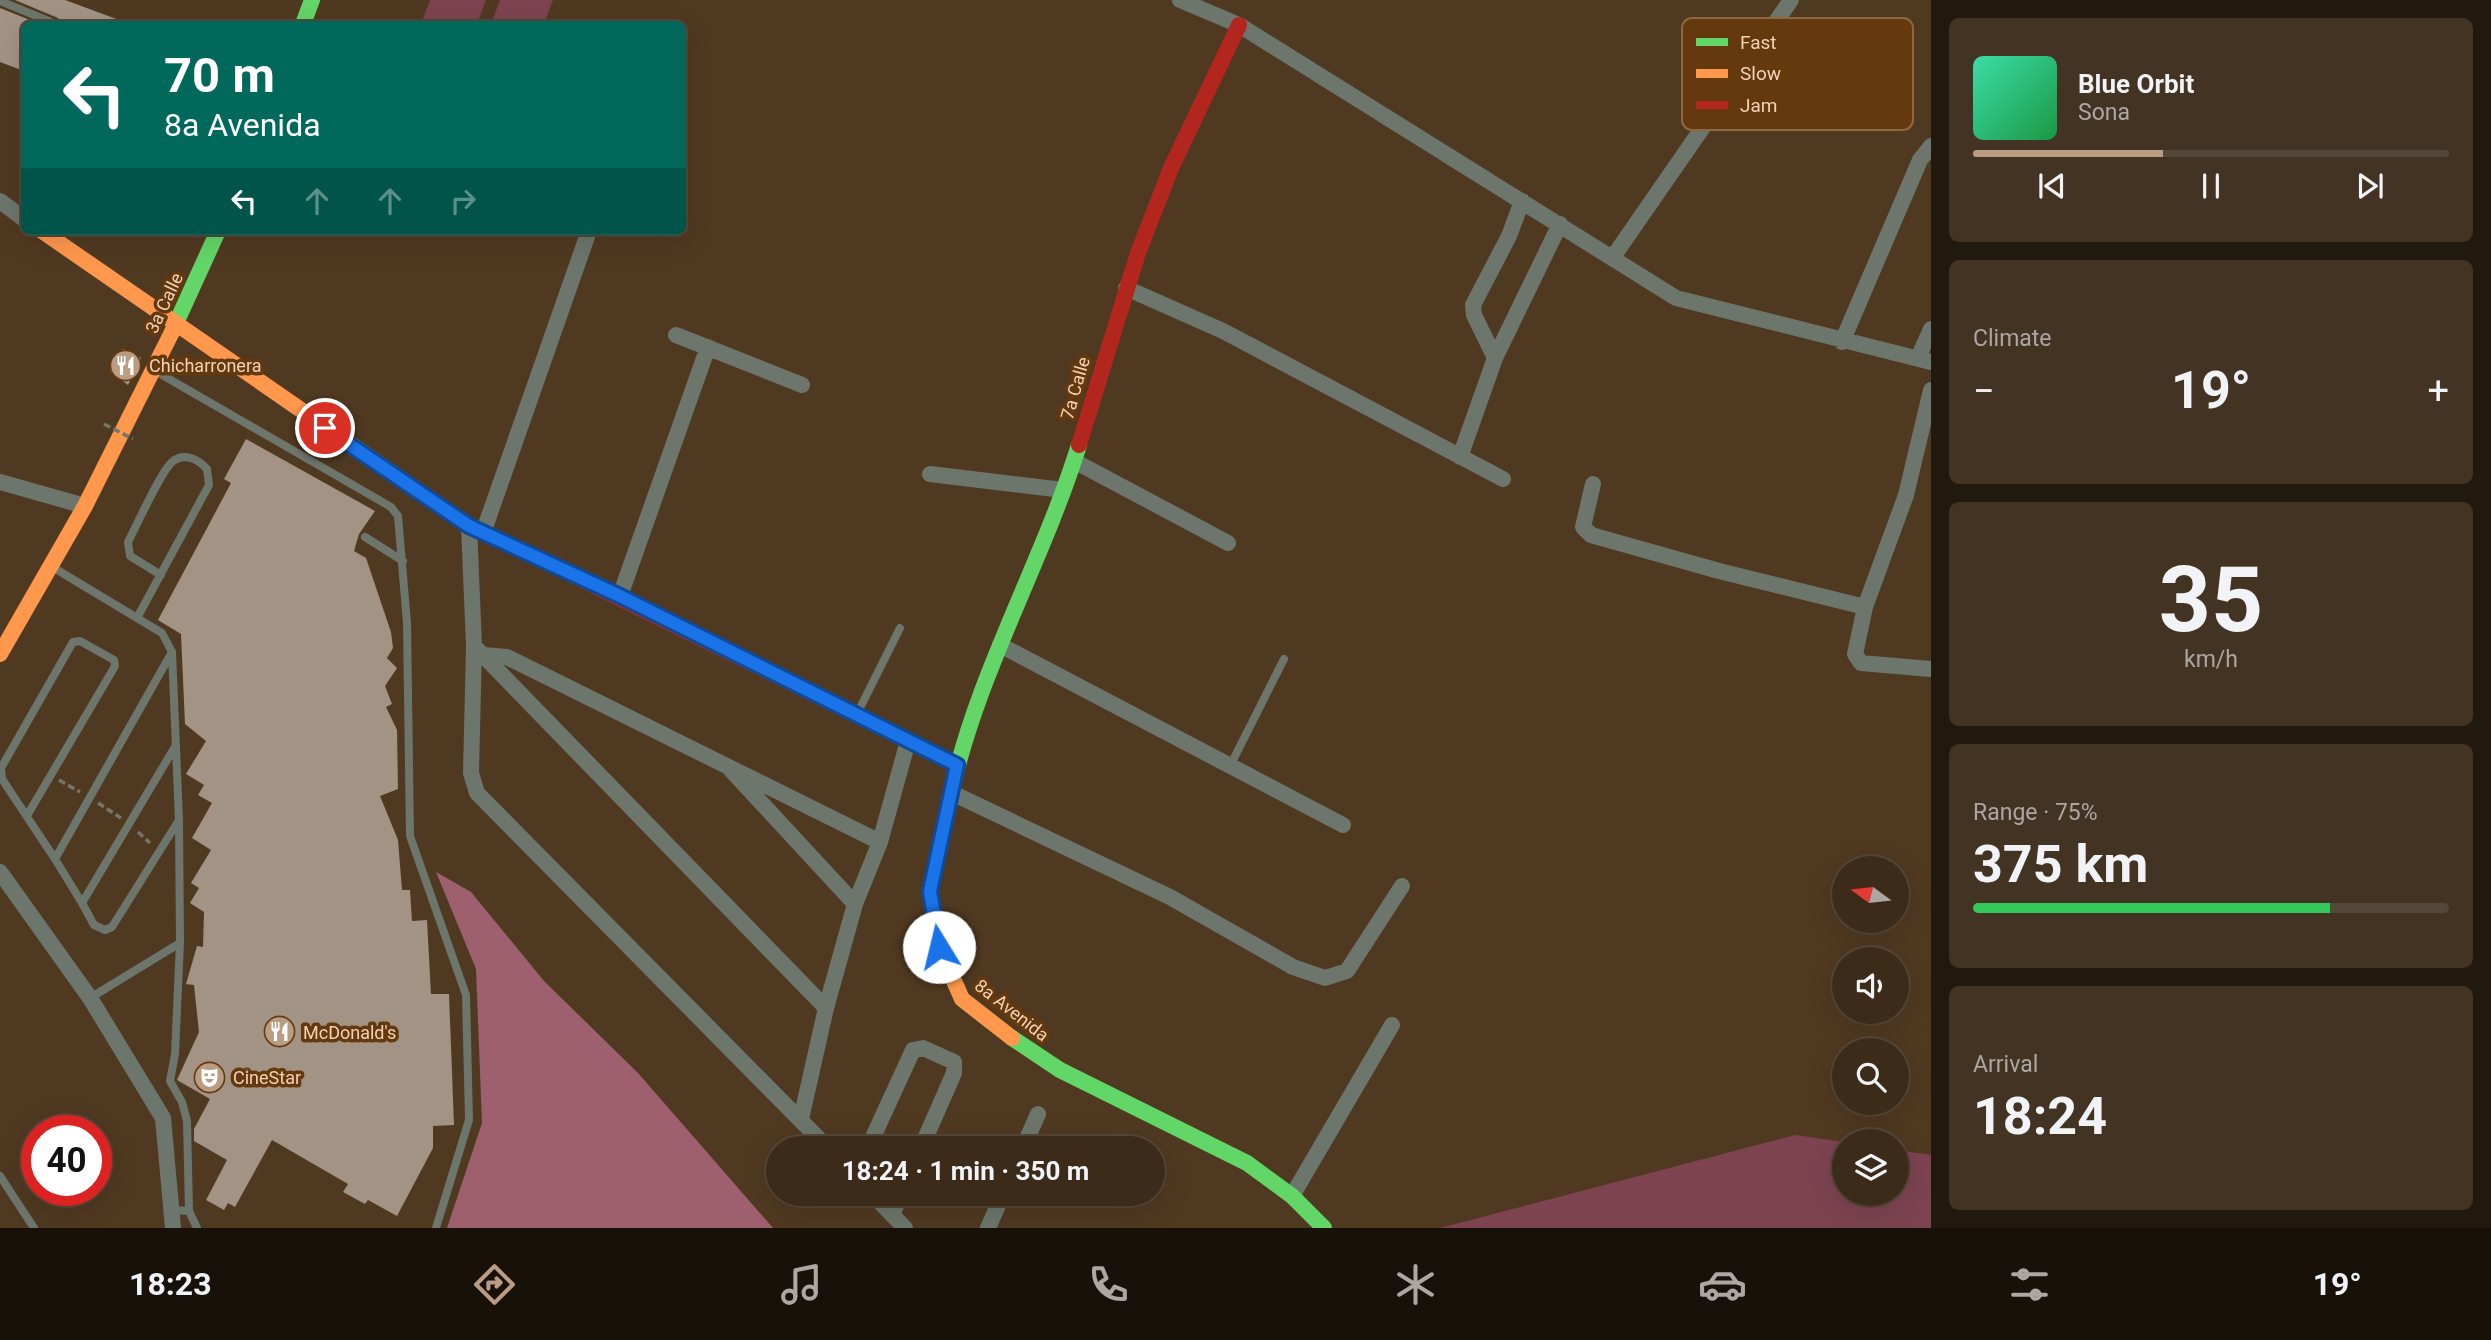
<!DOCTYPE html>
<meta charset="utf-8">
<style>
:root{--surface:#3c2b19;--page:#433322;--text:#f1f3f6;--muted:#aca7a2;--line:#554738;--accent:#ba9c83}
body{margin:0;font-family:Roboto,sans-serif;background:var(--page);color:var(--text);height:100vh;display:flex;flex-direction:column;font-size:26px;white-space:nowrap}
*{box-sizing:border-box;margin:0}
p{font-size:23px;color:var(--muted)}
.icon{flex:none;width:38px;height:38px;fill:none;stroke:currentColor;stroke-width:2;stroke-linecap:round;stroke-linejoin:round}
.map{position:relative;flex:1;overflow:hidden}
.sheet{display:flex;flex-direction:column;gap:18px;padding:18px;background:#21180e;width:560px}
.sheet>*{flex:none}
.guide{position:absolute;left:21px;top:21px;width:665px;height:214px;border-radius:10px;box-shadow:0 7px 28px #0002,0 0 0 2px var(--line);background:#00695c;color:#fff;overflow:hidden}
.needle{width:46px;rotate:285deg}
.buttons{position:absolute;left:1832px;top:856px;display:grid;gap:14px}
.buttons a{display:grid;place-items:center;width:77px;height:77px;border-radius:50%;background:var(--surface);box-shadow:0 7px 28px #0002,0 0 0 2px var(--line);font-size:35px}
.speed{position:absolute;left:21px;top:1115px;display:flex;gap:14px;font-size:35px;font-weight:700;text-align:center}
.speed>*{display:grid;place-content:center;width:91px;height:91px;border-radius:50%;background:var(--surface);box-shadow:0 7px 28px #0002,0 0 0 2px var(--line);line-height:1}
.speed .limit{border:10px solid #d22;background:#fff;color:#111}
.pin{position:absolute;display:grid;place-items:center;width:60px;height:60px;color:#fff;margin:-30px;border:4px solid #fff;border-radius:50%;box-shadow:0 2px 7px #0007}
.me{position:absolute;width:77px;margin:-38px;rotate:351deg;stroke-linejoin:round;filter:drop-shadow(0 0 5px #0008)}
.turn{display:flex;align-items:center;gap:24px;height:147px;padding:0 28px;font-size:32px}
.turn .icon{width:91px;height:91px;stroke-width:2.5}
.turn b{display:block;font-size:49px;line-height:60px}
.lanes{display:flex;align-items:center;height:66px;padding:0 28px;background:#0003;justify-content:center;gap:35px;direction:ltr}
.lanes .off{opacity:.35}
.big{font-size:52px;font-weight:700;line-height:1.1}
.sheet .tile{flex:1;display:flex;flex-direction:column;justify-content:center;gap:10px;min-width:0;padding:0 24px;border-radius:10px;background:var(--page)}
.sheet .dial{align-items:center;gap:0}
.dial b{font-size:91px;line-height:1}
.song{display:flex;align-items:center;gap:21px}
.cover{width:84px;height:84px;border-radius:10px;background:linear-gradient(135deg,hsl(160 70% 55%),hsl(140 70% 35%))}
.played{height:7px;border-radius:4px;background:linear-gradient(90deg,var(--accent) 40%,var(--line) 40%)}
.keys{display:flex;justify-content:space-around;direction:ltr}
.heat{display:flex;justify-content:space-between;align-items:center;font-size:38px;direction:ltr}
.charge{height:10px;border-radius:5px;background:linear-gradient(90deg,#34c759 75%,var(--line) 0)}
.trip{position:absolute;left:766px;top:1136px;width:399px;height:70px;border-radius:35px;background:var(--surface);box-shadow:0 7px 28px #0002,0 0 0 2px var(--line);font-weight:700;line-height:70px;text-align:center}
.tabs{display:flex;height:112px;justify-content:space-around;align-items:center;background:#18110a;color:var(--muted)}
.tabs .icon{width:49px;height:49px}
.tabs .selected{color:var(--accent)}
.tabs b{font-size:32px;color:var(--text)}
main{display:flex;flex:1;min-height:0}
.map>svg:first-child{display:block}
.green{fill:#7d4351}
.forest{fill:#9e5f6e}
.building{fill:#a29385}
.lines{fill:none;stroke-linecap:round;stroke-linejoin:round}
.path{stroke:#76756a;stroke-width:3.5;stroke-dasharray:7 3.5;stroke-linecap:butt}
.lane{stroke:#6c766c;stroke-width:8}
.street{stroke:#6c766c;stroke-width:16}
.fast{stroke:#63d668;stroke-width:16}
.slow{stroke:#ff974d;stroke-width:16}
.jam{stroke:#b3261e;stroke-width:16}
.path-bridge{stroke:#76756a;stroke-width:3.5;stroke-dasharray:7 3.5;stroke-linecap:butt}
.route-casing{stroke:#114b97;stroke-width:18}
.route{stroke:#1a73e8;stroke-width:12}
.labels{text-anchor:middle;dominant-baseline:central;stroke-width:7;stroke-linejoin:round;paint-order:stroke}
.street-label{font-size:18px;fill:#f3d2b8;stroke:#64390d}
.poi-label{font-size:18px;fill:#f3d2b8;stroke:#64390d;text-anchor:start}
.key{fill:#64390d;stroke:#8f6740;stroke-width:2}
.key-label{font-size:19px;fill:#f3d2b8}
</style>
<main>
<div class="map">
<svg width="1931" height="1228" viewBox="0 0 1931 1228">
<rect width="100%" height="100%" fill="#503921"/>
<!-- green -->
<path class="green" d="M430,0H486L477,24H421Z
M500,0H553L544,24H491Z
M1795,1135L1844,1142V1194H1897V1150L1931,1155V1228H1440Z"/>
<!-- forest -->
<path class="forest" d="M436,872L471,892L544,981L638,1073L773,1228H447L482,1123L476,969Z"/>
<!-- building -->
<path class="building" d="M15,0H65L130,24H62L58,18Z
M0,8L40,24H24V71L0,62Z
M123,349L141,358L128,385L110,371Z
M246,439L375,511L359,534L354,551L366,558L391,632L393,648L387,658L397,668L385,686L392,704L386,707L397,730L398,789L380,796L398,840L402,890H410L412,921L427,920L431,994H449L454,1125L433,1126V1148L397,1216L368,1200L365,1204L343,1192L348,1184L272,1140L235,1207L228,1203L224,1210L206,1200L227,1160L194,1141V1129L210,1099L177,1080L199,1032L194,985L186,984L197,946L203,947L204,912L190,903L199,888L191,883L211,850L192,838L212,803L198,795L204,785L186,774L206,741L185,724L181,634L158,620L231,483L224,479Z"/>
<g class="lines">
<!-- path -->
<path class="path" d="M59,780L80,792
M98,803L121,818
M138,832L150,843"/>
<!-- lane -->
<path class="lane" d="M0,1L56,24
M157,372L391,507L398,516L407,623L410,836L466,995L469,1120L436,1228
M365,537L403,561
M54,568L162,633L172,652L179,820L180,943L175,1054L170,1081L182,1102L187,1121L189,1211
M137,618L209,485L207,469C198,459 184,452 172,462C160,473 137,525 128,542L130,556L161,575
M858,712L900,628
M1230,766L1284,659
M28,814L115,666L114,660L80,641L73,642L1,768L2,779L55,859L172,652
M55,859L82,903L176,745
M82,903L94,925L105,930L112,927L179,820
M90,998L180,943
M0,1176L34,1228
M173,1210L189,1211L197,1228"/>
<!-- street -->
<path class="street" d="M1180,0L1239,25L1676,298L1931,362
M0,201L24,219
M1613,257L1791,0
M1126,288L1223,331L1503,479
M676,335L802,385
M1842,342L1920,160L1931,146
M1495,358L1474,315L1473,305L1509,236L1522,201
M1918,358L1931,329
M1931,390L1906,495L1865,607L1855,654L1861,663L1931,669
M1460,457L1495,358L1560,224
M1074,461L1228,543
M930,474L1063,490
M0,482L85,506
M1593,484L1583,527L1591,535L1719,571L1865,607
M469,526L474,646L471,773L477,793L828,1148
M483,533L589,231
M620,596L708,347
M1000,645L1343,825
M474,646L826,1008
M483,655L507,657L880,842
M731,770L855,904
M952,793L1170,897L1293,967L1325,978L1347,971L1402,886
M0,872L90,998L163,1118L173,1228
M801,1119L826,1008L855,904L880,842L908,741
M868,1148L913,1050L923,1048L954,1062V1073L921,1148
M1023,1148L1038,1114
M872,1194L905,1228
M1292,1196L1392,1025
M892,1215L901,1194
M988,1228L1003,1194"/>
<!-- fast -->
<path class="fast" d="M303,24L312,0
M172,332L218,231
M950,798C976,675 1042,564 1079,445
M1012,1038L1060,1070L1247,1163L1292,1196L1324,1228"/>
<!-- slow -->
<path class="slow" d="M42,231L469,526L536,557
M0,654L85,506L172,332
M950,798L930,891L939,947L962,999L1012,1038"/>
<!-- jam -->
<path class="jam" d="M1079,445L1138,253L1171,168L1239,25
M536,557L957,765"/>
<!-- path-bridge -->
<path class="path-bridge" d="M104,424L133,439"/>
</g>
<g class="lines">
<defs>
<path id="route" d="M325,428L469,526L620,596L957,765L930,891L939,947"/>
</defs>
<!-- route casing -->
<use href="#route" class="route-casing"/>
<!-- route -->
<use href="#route" class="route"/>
</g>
<!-- icons -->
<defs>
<symbol id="restaurant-disc" viewBox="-11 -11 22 22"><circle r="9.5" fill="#ba9c83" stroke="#64390d"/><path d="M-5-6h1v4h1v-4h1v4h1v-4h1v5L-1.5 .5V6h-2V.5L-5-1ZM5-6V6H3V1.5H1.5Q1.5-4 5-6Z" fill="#fff"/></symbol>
<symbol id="theatre-disc" viewBox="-11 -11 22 22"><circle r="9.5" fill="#ba9c83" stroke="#64390d"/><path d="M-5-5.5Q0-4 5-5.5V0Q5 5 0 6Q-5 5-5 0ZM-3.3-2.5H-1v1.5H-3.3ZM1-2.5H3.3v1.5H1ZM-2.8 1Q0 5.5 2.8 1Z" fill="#fff"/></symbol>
</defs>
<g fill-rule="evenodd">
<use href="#restaurant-disc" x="108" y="348" width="35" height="35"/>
<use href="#restaurant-disc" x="262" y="1014" width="35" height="35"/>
<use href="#theatre-disc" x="192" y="1060" width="35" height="35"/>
</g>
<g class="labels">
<!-- street labels -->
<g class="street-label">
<text transform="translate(164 303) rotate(-65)">3a Calle</text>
<text transform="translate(1075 388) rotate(-74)">7a Calle</text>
<text transform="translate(1012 1010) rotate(38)">8a Avenida</text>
</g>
<!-- poi labels -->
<g class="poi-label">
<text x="149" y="365">Chicharronera</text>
<text x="303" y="1032">McDonald's</text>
<text x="233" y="1077">CineStar</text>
</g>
</g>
<!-- legend -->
<rect x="1682" y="18" width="231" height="112" rx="10" class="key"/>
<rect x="1696" y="38" width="32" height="8" fill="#63d668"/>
<rect x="1696" y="69" width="32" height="9" fill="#ff974d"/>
<rect x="1696" y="101" width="32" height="8" fill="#b3261e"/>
<g class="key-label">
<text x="1740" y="49">Fast</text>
<text x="1740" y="80">Slow</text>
<text x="1740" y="112">Jam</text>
</g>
</svg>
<div class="buttons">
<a><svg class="needle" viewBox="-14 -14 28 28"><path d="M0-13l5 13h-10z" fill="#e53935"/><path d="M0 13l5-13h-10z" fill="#aca7a2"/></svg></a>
<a><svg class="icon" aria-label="sound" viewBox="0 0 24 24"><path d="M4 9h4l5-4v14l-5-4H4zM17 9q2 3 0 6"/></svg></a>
<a><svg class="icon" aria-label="search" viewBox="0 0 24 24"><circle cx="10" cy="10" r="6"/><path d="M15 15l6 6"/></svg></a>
<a><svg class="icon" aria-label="layers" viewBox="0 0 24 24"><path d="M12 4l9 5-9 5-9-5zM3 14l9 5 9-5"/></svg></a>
</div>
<div class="speed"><div class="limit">40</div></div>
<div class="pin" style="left:325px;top:428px;background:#d93025"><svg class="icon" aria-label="arrive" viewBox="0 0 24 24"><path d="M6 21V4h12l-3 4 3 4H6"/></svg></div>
<svg class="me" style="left:939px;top:947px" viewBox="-20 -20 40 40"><circle r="19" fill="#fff"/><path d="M0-13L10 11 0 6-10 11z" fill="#1a73e8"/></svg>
<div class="trip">18:24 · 1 min · 350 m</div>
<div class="guide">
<div class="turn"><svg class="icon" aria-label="left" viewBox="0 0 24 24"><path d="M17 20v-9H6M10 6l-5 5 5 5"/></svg><div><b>70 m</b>8a Avenida</div></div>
<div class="lanes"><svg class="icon" aria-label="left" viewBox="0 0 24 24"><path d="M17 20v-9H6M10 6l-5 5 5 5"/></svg><svg class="icon off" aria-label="ahead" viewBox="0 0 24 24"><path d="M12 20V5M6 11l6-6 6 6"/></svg><svg class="icon off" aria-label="ahead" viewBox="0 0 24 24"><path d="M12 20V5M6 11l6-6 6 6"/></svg><svg class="icon off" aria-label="right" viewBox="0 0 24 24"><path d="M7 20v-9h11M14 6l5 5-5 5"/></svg></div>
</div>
</div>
<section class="sheet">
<div class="tile">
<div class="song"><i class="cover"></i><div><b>Blue Orbit</b><p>Sona</p></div></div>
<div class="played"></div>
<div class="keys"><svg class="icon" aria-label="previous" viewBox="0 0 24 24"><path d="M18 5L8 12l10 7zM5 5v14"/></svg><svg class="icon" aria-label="pause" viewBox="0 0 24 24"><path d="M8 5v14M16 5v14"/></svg><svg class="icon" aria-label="next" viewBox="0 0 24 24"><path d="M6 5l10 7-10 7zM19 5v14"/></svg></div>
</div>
<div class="tile"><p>Climate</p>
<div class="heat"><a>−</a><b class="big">19°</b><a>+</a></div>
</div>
<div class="tile dial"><b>35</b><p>km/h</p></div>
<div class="tile"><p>Range · 75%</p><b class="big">375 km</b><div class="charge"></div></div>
<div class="tile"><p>Arrival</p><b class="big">18:24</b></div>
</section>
</main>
<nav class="tabs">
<b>18:23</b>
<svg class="icon selected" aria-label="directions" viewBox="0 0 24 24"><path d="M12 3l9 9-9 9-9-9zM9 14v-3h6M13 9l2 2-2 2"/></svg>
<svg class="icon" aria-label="music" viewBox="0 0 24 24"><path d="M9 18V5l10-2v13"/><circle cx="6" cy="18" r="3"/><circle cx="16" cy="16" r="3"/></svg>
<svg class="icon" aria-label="phone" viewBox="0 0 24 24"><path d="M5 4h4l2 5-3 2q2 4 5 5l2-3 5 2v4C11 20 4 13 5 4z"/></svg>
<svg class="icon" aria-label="climate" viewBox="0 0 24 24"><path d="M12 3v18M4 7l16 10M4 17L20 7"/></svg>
<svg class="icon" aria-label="car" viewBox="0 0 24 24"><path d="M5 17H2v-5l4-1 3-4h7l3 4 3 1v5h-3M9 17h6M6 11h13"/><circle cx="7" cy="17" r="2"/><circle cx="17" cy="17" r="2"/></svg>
<svg class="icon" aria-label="filters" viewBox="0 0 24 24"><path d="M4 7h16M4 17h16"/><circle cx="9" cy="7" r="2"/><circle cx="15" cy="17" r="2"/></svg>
<b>19°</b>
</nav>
